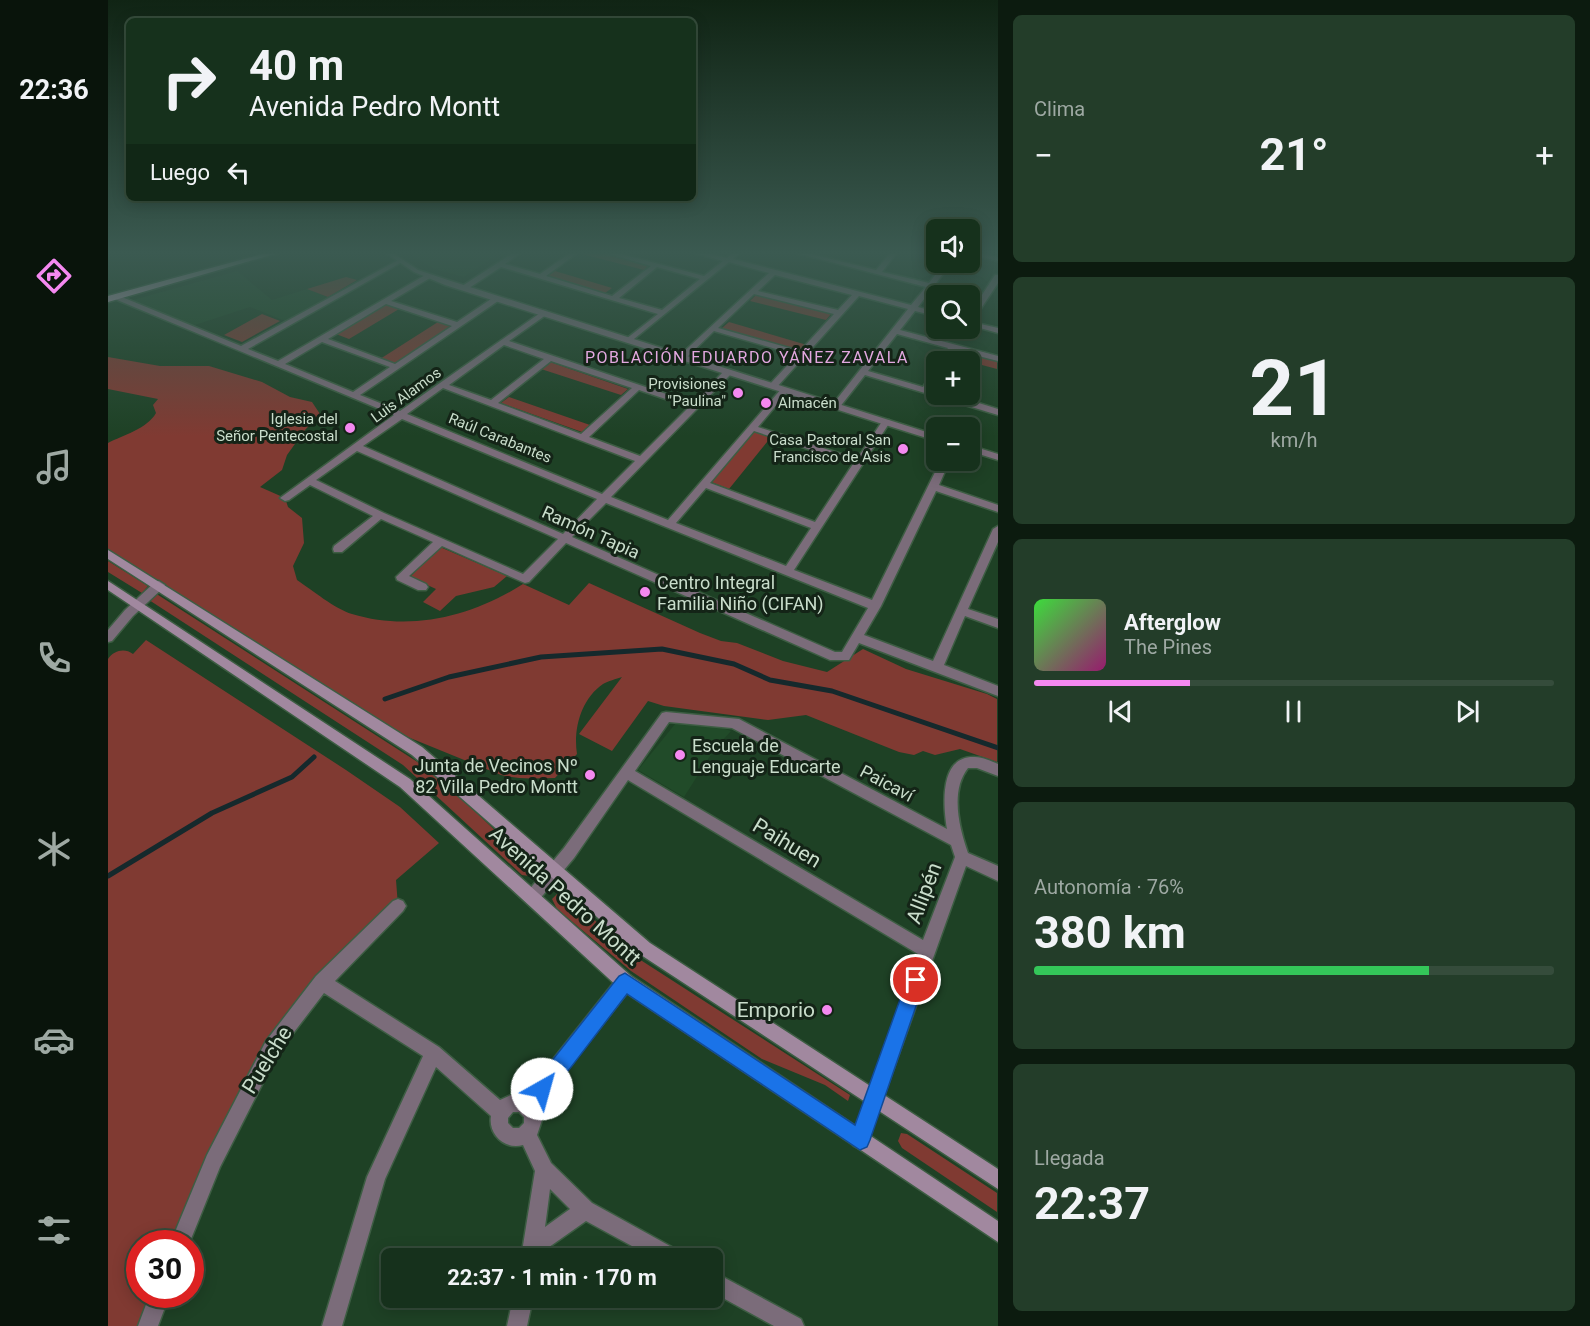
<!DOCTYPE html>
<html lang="es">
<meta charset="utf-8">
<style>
:root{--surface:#16311c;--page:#233d29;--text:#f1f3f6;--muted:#9ea9a3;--line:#354c3b;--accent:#f489f0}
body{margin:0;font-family:Roboto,sans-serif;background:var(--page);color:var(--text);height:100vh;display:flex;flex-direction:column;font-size:22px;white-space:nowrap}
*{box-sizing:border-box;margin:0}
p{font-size:20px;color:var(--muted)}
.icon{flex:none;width:33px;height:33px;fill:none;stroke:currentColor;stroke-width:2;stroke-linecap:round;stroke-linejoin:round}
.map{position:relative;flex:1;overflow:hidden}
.sheet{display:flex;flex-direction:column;gap:15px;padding:15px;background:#0c1b0f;width:592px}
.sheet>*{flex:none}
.hud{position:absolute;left:18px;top:18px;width:570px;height:183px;border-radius:9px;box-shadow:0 3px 15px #0003,0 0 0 2px var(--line);background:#16311c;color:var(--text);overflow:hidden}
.controls{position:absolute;left:818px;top:219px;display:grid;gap:12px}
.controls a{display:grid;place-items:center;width:54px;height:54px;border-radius:9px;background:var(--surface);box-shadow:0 3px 15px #0003,0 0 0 2px var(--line);font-size:30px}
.speed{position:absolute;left:18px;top:1230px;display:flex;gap:12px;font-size:30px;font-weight:700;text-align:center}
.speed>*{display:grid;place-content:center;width:78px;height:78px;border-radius:50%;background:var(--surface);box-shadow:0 3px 15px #0003,0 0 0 2px var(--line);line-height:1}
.speed .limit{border:9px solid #d22;background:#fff;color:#111}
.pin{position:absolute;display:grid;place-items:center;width:51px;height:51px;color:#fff;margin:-26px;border:3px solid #fff;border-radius:50%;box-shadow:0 2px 6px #0007}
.me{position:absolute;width:66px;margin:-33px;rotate:38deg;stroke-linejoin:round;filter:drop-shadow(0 0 4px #0008)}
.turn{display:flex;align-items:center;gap:21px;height:126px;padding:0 24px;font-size:27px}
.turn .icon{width:78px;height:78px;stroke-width:2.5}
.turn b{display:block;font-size:42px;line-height:51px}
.then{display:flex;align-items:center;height:57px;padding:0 24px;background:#0003;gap:12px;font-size:22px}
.big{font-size:45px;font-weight:700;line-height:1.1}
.sheet .widget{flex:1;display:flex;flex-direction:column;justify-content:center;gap:9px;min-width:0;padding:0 21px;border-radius:9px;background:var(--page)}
.sheet .dial{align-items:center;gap:0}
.dial b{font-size:78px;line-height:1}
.song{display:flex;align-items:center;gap:18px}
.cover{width:72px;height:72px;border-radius:9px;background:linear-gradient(135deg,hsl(120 70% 55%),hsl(320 70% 35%))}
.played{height:6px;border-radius:3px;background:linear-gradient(90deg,var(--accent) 30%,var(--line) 30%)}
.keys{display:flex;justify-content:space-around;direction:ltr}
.heat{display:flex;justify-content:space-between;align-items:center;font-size:33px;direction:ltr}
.charge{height:9px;border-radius:4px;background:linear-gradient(90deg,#34c759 76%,var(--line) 0)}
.trip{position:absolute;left:273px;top:1248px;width:342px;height:60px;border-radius:9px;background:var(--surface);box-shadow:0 3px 15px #0003,0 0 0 2px var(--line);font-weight:700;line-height:60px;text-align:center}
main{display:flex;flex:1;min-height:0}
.tabs{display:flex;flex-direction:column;width:108px;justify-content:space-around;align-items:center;background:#09140b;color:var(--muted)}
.tabs .icon{width:42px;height:42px}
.tabs .active{color:var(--accent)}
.tabs b{font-size:27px;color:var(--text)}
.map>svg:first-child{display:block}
.built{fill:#214b29}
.green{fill:#803a32}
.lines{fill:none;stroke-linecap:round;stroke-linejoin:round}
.stream{stroke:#15292c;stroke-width:5}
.minor-casing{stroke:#3d5d43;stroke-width:3}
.tertiary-casing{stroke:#3d5d43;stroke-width:3}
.secondary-casing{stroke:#3d5d43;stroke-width:3}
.primary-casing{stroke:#3d5d43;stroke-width:3}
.minor{fill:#7b6c7a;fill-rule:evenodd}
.tertiary{fill:#7b6c7a;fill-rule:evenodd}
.secondary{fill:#a1889f;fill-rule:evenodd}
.primary{fill:#be9ebb;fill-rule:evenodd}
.route{fill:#1a73e8;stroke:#114b97;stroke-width:1.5}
.poi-dot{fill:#f489f0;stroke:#142417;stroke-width:2}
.labels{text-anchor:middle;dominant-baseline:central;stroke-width:6;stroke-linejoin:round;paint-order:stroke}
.far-poi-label{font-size:15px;fill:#c9ddcb;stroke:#142417;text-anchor:end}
.far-street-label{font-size:15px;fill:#c9ddcb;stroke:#142417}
.far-neighbourhood-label{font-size:16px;letter-spacing:1.5px;fill:#e3a8e0;stroke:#142417}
.street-label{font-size:18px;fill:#c9ddcb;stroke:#142417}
.poi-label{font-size:18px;fill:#c9ddcb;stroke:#142417;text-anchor:start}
.near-street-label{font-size:21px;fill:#c9ddcb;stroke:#142417}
.near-poi-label{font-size:21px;fill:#c9ddcb;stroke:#142417;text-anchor:end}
</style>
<main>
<nav class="tabs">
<b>22:36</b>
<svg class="icon active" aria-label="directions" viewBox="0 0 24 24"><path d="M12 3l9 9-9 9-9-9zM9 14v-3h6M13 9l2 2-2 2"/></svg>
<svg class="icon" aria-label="music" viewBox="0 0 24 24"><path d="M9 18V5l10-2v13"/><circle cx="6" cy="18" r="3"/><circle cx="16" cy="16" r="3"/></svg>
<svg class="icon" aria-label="phone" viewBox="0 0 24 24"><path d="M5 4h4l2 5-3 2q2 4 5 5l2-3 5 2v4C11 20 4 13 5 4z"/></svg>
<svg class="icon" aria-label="climate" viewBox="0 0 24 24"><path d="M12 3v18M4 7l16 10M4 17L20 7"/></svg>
<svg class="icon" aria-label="car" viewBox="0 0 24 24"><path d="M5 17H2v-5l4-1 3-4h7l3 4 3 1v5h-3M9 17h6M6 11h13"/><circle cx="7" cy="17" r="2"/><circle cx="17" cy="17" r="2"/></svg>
<svg class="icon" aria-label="filters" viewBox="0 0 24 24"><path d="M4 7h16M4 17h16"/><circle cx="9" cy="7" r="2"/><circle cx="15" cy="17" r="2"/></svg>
</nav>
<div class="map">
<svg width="890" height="1326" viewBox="0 0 890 1326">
<rect width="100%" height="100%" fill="#1e4125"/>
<!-- built -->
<path class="built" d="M297,251H405L396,256L390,254L356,277L326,269Z
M129,271L164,300L199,289L220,297L177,321L142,307L84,326L25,300Z
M580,722L615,728L623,731L606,750L576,797L530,770L567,724Z"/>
<!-- green -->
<path class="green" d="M473,251H487L541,265L536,270L470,253Z
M447,271L504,288L497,293L439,276Z
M238,277L249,280L220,297L199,289Z
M649,294L723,314L718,320L642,301Z
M276,304L291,309L241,339L228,334Z
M154,314L172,321L134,342L116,335Z
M330,322L343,326L286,364L272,359Z
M621,322L699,345L692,353L613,329Z
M849,349L889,360V369L844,357Z
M0,357L52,366H101L154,382L182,397L204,402L212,414L197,430L179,455L174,470L152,487L177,498L180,507L194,518L196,543L185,566L189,580C204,590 227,609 244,614C303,632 365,616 415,584L461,605L481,583L592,633L613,641L629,643L675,661L719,672L755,649L798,669L879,694L889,699V762L852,749L827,755L815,751L806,755L791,752L698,715L660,720L556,706L540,701L504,751L471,734L514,677C508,679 500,681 495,684C473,699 465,729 469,754L447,778C428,778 411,780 393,775L285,731L0,555V443C15,435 39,429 48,413L45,405L50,399L0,389Z
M442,362L520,389L513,395L433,369Z
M401,397L482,425L474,432L393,403Z
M646,431L663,437L621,489L603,482Z
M332,547L399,576L386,587L348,596L332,611L315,602L328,589L302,577Z
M0,561L40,586L34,593L0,572Z
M47,593L325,772L425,866L426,873L421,876L414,875L295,765L41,600Z
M38,640L238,770L292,807L331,843L288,880L290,906L164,1047L71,1243L32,1244V1294L52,1295L40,1326H0V659C6,650 17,648 25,654Z
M449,894L459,896L531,959L742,1095L740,1101L717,1085L654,1059L523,971L449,909L444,899Z
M793,1133L799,1134L889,1193V1212L794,1148L790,1141Z"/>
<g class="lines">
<!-- stream -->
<path class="stream" d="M277,699L341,677L433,657L554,649L626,664L662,680L724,691L890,748
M0,876L104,813L184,777L206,757"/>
<defs>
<path id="minor" d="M408,251H415L397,264L432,274L465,251H472L438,276L504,296L543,266L494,252L493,251H502L596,276L615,261L583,252L582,251H591L619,258L627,251H634L625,259L803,305L818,287L681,251H691L768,270L784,251H790L774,272L821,283L837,262H844L810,307L828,312V316L807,311L792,330L890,356V361L847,350L839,362H831L840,348L789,334L760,371L815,387L825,371L828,370V380L822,389L828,391V394H842L890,409V415L757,375L731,408H725V404L800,309L751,296L668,388L665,389L661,386L662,384L689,355L606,331L577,359L570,357L661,273L621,262L521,343L517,341L518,339L550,314L393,267L358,290L351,288ZM549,267L592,279L554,310L511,298ZM667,275L744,295L730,310L650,291ZM646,294L726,314L692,351L610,328Z
M861,251L890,257V261L861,254Z
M292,259L294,260V262L140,349L170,361L319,274L323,276L322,278L283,301L349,322L386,297L393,299L252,395L292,411L435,311H438V315L401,341L585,403L617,370H623V374L503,497L560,520L674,388L681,390L650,427L749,459L775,420H781L782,422L686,570L764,600L833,460H842L831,485L890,505V512L828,491L773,606L756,635L825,661L885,529L890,526V542L860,609L890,619V628L857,616L836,665L890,686V696L751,643L741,660H722L458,543L421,582L417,583L334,546L301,576L318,584L320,587L318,590H310L289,580L288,577L325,542L273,519L234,552H226L225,549L226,546L265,516L202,485L181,500L177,501L172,498L286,415L2,297L9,295L133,346ZM278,304L344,326L287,364L220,339ZM214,342L282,367L245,392L177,364ZM396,345L436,359L383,400L341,385ZM443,361L524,388L473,434L390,403ZM335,388L527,461L494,494L299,414ZM531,390L581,407L532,456L481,437ZM294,419L489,499L455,534L255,446ZM646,431L745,464L707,522L602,483ZM249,451L450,539L415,574L276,513L208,480ZM598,488L703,528L678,566L568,523ZM498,503L760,608L734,652H727L464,537Z
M887,275H890V283L864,322L890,328V333L861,325V315Z
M51,581L57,585L55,588L25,616L4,641L0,642V630L17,610L47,582Z
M558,712L631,719L839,829C835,805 831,755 867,757C875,757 883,761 890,764V776L869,768H860C842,791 851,827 860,853L890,866V881L858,866L758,1146L752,1149L746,1146L743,1140L810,954L520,780L466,858L430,901L425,903L420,901L418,896L420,891L456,848L554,713ZM561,722L624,728L843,845L847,857L815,940L527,771Z
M290,899L295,901L298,906L295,911L227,981L331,1047L392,1100L405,1094L416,1096L511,976L517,974L523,976L525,982L523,988L430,1107L434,1120L429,1135L443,1163L484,1203L571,1251L574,1258H546L478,1221L434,1252L433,1258H413L427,1171L415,1145C396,1150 380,1134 383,1116L328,1067L277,1179L234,1326H214L259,1177L315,1056L216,993L170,1053L112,1167L81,1244H62L99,1155L158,1041L208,976L285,901ZM405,1112H411L416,1117V1123L411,1128H405L400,1123V1118ZM442,1189L462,1209L437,1227Z
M604,1271L693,1319L696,1326H666L604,1292Z
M42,1294H62L50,1326H30Z
M405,1298H425L419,1326H399Z"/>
<path id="tertiary" d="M275,251H282L310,270L343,281L828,435V441L337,285L306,272Z
M861,445L890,454V460L861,451Z"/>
<path id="secondary" d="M0,550L314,747L542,943L890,1169V1189L530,953L304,755L0,559Z
M0,581L302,779L523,976L890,1221V1242L511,988L292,787L0,590Z"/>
<path id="primary" d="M165,251H177L0,302V296Z"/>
</defs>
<!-- minor casing -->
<use href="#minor" class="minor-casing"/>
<!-- tertiary casing -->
<use href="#tertiary" class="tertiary-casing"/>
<!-- secondary casing -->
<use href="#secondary" class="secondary-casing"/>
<!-- primary casing -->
<use href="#primary" class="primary-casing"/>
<!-- minor -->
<use href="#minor" class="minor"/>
<!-- tertiary -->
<use href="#tertiary" class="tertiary"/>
<!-- secondary -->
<use href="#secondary" class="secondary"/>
<!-- primary -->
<use href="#primary" class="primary"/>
</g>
<!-- sky -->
<linearGradient id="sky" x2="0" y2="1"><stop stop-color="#102414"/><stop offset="0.58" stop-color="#3b5a51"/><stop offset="1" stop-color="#3b5a51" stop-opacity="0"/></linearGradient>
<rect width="890" height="436" fill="url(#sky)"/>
<!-- route -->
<path class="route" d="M808,971L814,973L817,980L762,1140L759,1147L752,1150L519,994L441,1096L434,1099L427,1096L424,1089L427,1082L511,976L517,973L747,1125L799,980L801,973Z"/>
<!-- markers -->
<g class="poi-dot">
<circle cx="630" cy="393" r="6"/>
<circle cx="658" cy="403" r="6"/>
<circle cx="242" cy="428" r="6"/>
<circle cx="795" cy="449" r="6"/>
<circle cx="537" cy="592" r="6"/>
<circle cx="572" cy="755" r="6"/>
<circle cx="482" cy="775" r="6"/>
<circle cx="719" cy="1010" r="6"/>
</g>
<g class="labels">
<!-- far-poi labels -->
<g class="far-poi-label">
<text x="618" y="384">Provisiones<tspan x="618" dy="17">"Paulina"</tspan></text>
<text x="670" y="403" text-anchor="start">Almacén</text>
<text x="230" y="419">Iglesia del<tspan x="230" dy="17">Señor Pentecostal</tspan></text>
<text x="783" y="440">Casa Pastoral San<tspan x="783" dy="17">Francisco de Asis</tspan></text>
</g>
<!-- far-street labels -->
<g class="far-street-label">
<text transform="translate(298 395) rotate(-36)">Luis Alamos</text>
<text transform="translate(392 438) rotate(22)">Raúl Carabantes</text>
</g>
<!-- far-neighbourhood labels -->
<g class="far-neighbourhood-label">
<text x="639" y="357">POBLACIÓN EDUARDO YÁÑEZ ZAVALA</text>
</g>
<!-- street labels -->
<g class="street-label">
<text transform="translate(483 532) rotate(24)">Ramón Tapia</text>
<text transform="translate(779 783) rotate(28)">Paicaví</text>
</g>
<!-- poi labels -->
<g class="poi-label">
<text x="549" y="582">Centro Integral<tspan x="549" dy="21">Familia Niño (CIFAN)</tspan></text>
<text x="584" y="745">Escuela de<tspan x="584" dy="21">Lenguaje Educarte</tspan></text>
<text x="470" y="765" text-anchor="end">Junta de Vecinos Nº<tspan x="470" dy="21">82 Villa Pedro Montt</tspan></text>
</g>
<!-- near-street labels -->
<g class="near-street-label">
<text transform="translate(679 843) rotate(31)">Paihuen</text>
<text transform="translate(816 893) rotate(-69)">Allipén</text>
<text transform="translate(457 896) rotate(42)">Avenida Pedro Montt</text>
<text transform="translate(159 1060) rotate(-58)">Puelche</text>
</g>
<!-- near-poi labels -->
<g class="near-poi-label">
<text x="707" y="1010">Emporio</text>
</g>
</g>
</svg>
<div class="controls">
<a><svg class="icon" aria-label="sound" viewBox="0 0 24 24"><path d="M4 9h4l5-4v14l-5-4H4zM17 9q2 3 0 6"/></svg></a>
<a><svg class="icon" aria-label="search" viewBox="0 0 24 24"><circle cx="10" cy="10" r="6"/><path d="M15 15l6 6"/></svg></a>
<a>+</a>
<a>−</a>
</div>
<div class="speed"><div class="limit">30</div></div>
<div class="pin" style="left:808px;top:980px;background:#d93025"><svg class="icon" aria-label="arrive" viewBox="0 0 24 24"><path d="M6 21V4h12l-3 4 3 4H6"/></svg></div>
<svg class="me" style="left:434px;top:1089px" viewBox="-20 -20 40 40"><circle r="19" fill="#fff"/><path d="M0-13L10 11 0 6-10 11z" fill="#1a73e8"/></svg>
<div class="trip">22:37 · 1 min · 170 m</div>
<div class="hud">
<div class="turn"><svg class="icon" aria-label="right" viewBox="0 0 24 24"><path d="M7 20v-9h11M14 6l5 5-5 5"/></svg><div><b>40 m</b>Avenida Pedro Montt</div></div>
<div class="then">Luego<svg class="icon" aria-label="left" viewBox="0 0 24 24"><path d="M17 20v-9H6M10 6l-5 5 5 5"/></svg></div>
</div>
</div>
<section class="sheet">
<div class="widget"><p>Clima</p>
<div class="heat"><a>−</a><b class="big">21°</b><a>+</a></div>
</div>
<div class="widget dial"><b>21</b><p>km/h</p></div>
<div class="widget">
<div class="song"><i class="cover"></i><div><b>Afterglow</b><p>The Pines</p></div></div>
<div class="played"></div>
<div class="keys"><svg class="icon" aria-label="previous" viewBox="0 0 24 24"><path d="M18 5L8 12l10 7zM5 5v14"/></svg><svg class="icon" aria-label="pause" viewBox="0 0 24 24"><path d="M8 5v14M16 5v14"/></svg><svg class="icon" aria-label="next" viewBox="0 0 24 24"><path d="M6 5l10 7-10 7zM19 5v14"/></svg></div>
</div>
<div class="widget"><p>Autonomía · 76%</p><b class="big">380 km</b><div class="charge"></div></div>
<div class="widget"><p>Llegada</p><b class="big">22:37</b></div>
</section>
</main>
